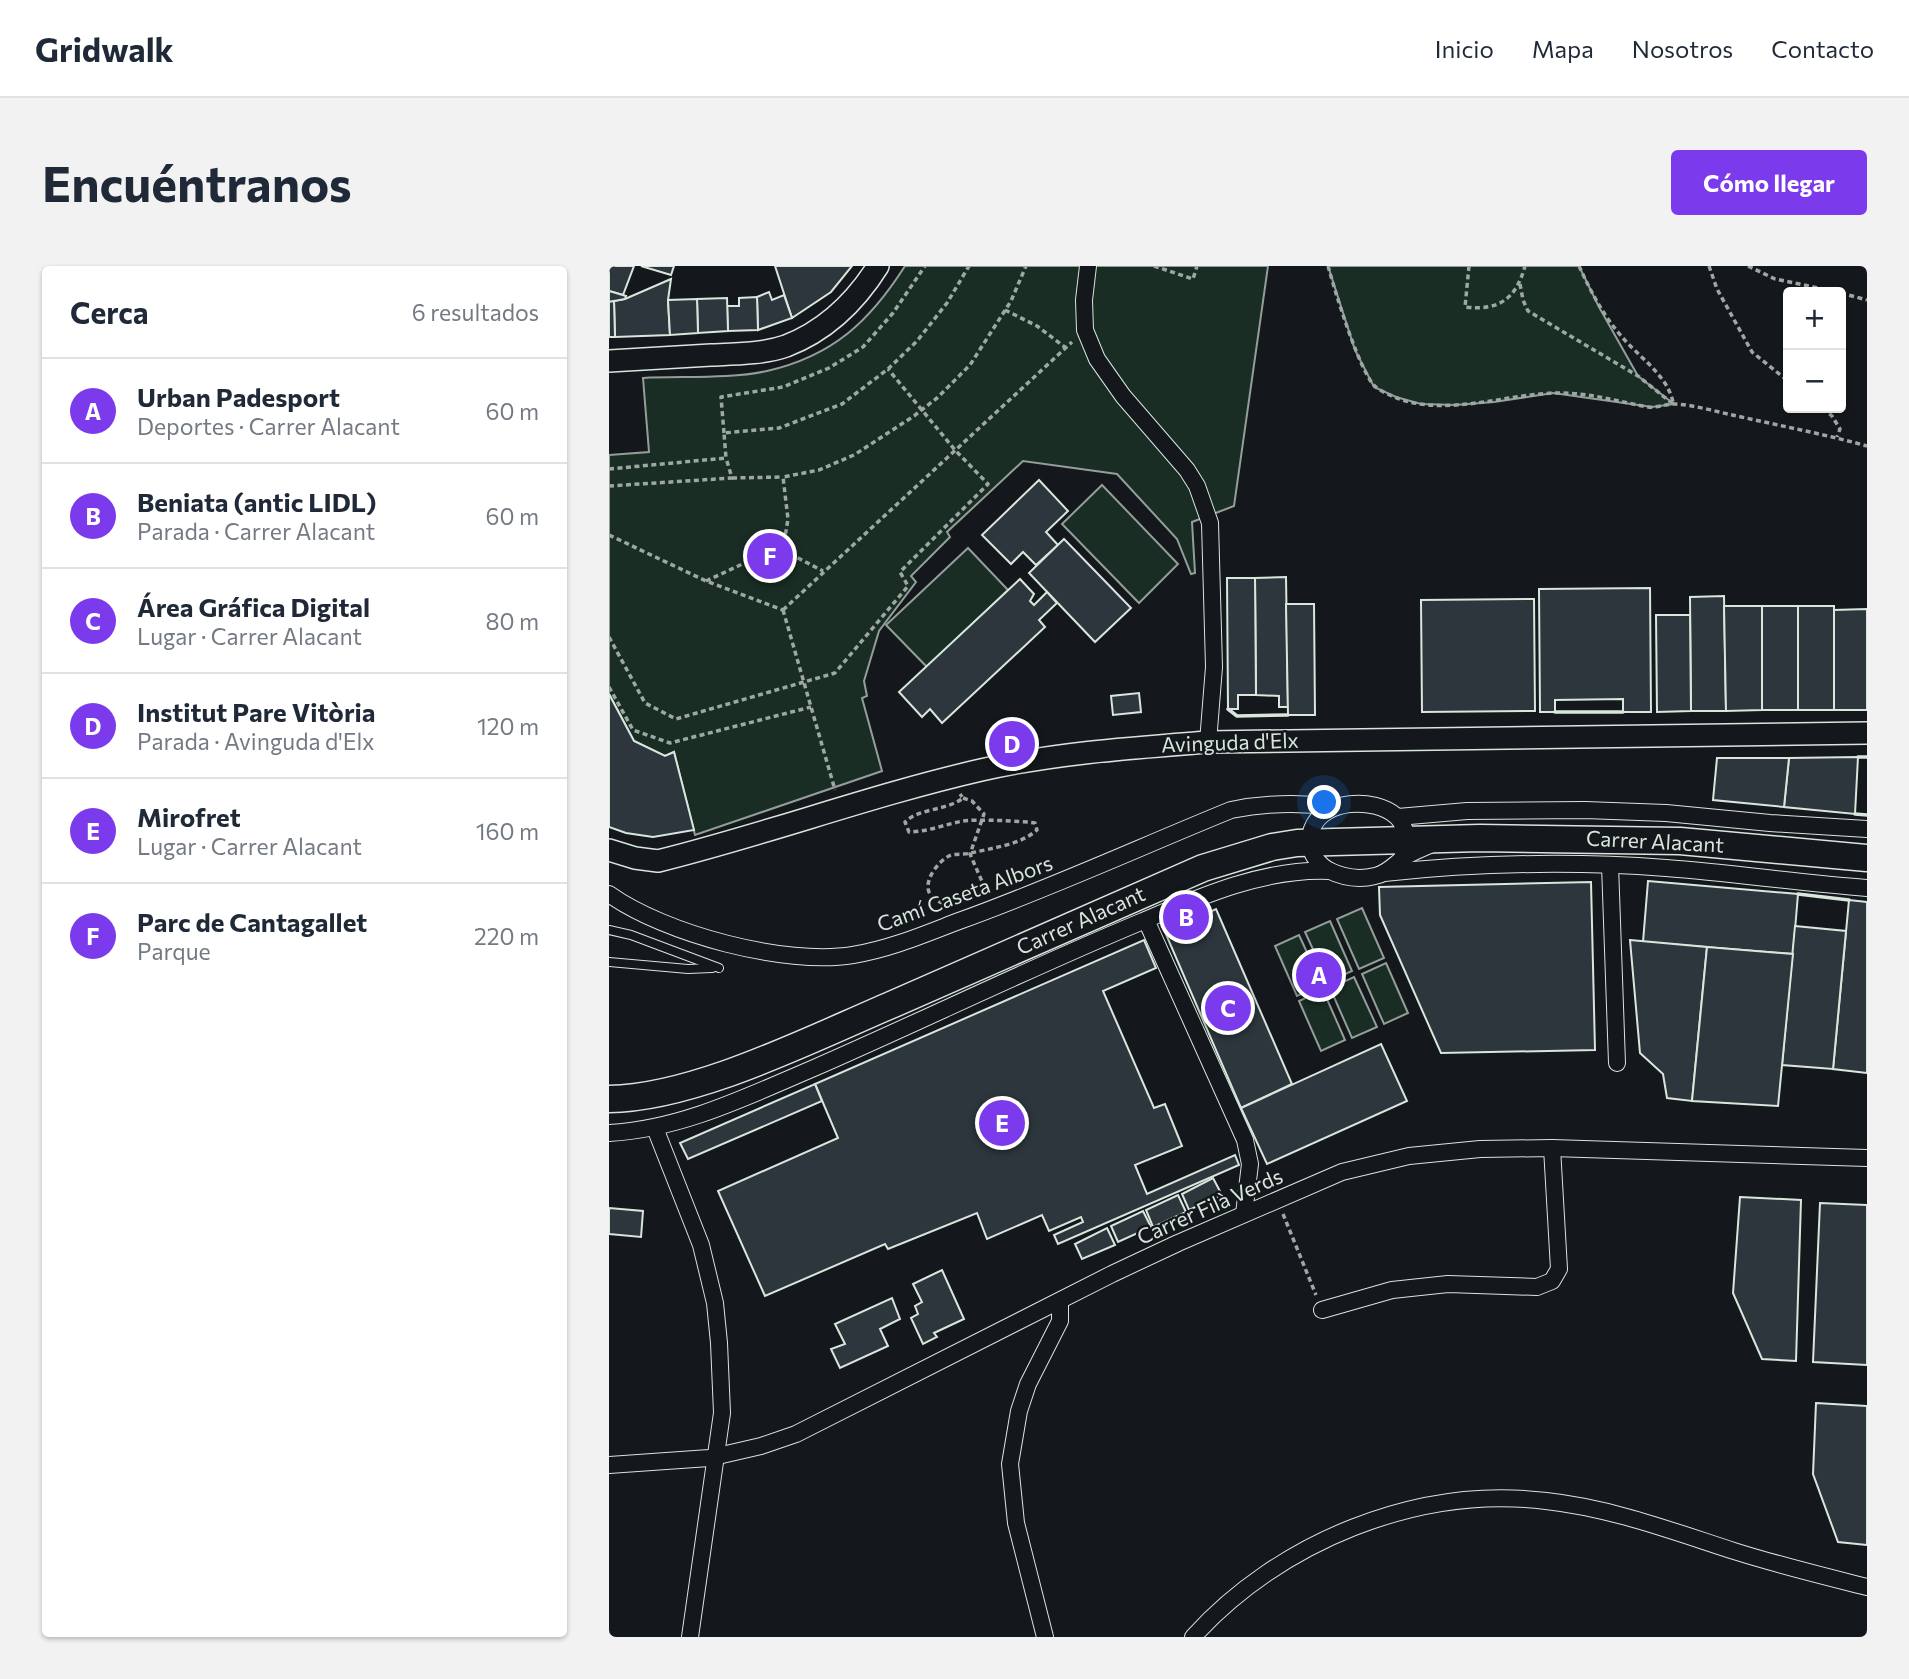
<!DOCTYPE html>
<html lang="es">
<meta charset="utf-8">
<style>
body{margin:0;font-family:Commissioner,sans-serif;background:#f2f2f3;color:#1f2937}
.controls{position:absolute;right:21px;top:21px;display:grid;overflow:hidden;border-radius:7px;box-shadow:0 2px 5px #0004}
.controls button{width:63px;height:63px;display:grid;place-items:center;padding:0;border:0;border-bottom:2px solid #e0e1e3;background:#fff;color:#1f2937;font:35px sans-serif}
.you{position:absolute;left:716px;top:537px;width:24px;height:24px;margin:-18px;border:5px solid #fff;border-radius:50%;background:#1a73e8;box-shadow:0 0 0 10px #1a73e833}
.badge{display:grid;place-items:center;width:46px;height:46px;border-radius:50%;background:#7c3aed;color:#fff;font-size:23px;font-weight:700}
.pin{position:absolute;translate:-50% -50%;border:4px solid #fff;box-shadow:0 2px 7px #0006}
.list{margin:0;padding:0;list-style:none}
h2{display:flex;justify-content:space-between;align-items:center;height:91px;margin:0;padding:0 28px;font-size:30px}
h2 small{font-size:23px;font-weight:400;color:#747a83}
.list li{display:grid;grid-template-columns:46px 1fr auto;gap:21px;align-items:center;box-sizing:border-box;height:105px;padding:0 28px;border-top:2px solid #e0e1e3}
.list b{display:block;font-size:26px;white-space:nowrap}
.list p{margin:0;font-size:23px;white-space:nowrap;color:#747a83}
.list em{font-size:23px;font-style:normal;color:#747a83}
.map{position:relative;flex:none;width:1258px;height:1371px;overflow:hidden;border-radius:7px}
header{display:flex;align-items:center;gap:42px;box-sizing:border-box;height:98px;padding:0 35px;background:#fff;border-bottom:2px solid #e0e1e3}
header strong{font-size:33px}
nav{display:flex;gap:38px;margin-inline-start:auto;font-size:24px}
.intro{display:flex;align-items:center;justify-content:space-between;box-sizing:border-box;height:168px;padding:0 42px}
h1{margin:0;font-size:49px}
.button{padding:18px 32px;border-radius:7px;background:#7c3aed;color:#fff;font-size:24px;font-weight:700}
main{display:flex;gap:42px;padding:0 42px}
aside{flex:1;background:#fff;border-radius:7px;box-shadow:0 2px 5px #0004}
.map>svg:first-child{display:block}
.green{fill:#1a2d24;stroke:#939e99;stroke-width:2}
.building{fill:#2c363c;stroke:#d8e6dc;stroke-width:2}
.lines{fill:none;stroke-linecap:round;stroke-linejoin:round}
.service-casing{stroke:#d8e6dc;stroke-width:10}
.minor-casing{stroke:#d8e6dc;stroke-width:18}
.tertiary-casing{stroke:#d8e6dc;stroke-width:24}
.primary-casing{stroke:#d8e6dc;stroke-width:29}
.path{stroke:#9da8a2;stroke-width:3.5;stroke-dasharray:5 3.5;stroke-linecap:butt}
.service{stroke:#14181c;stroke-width:8}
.minor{stroke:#14181c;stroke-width:16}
.tertiary{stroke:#14181c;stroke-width:21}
.primary{stroke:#14181c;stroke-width:26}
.wall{stroke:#d8e6dc;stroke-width:3.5}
.labels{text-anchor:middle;stroke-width:5;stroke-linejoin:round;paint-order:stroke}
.street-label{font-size:21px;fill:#d8e6dc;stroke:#14181c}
</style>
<header>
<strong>Gridwalk</strong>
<nav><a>Inicio</a><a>Mapa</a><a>Nosotros</a><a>Contacto</a></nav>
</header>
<div class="intro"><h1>Encuéntranos</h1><a class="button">Cómo llegar</a></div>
<main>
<aside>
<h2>Cerca<small>6 resultados</small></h2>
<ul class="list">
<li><span class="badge">A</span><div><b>Urban Padesport</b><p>Deportes · Carrer Alacant</p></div><em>60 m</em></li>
<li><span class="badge">B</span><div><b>Beniata (antic LIDL)</b><p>Parada · Carrer Alacant</p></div><em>60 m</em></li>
<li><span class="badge">C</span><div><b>Área Gráfica Digital</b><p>Lugar · Carrer Alacant</p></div><em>80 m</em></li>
<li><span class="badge">D</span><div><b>Institut Pare Vitòria</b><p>Parada · Avinguda d'Elx</p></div><em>120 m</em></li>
<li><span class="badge">E</span><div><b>Mirofret</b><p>Lugar · Carrer Alacant</p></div><em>160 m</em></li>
<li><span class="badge">F</span><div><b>Parc de Cantagallet</b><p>Parque</p></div><em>220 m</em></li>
</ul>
</aside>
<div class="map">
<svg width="1258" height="1371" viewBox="0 0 1258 1371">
<rect width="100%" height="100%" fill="#14181c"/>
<!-- green -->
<g class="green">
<path d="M 296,0 L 659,0 L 625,240 L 583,256 L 586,307 L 582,308 L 568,273 L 508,208 L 414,195 L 338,266 L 341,271 L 302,310 L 307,316 L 270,365 L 255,415 L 258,430 L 253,432 L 273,505 L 86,569 L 65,486 L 56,490 L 25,475 L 0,428 L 0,189 L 40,186 L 34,112 C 72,110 122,113 158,105 C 224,90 261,55 296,0 Z"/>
<polygon points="719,0 970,0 990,41 1029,110 1065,138 1043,141 944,127 885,136 846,139 812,138 787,131 765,121 746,84"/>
<polygon points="493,219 569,298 530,337 453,258"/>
<polygon points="359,282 399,324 318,401 277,359"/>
<polygon points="753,642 775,692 750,703 728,653"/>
<polygon points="721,655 743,705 719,716 696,666"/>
<polygon points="690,669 713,719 688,730 666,680"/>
<polygon points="777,697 799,747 775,758 753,708"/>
<polygon points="745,711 768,761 743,772 721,722"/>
<polygon points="714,724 736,774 712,785 690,735"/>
</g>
<!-- building -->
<g class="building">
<polygon points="0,0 25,0 14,29 0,25"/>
<polygon points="32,0 65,0 62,9"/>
<polygon points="166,0 243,0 222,26 183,52"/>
<polygon points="62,13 59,34 61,69 6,71 5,35 16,33"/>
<polygon points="0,25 17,30 16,33 0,36"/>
<polygon points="160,26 163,34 175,29 183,52 149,64 148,31"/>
<polygon points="148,31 149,64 119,65 118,40 130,40 130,32"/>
<polygon points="118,32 119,65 89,67 88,33"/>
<polygon points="88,33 89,67 61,69 59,34"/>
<polygon points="5,35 6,71 0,71 0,36"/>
<polygon points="430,214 459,245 437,266 449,279 427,299 414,286 402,298 373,269"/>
<polygon points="455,273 522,342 486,376 420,307"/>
<polygon points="677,311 679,441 670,441 670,430 647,429 646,312"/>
<polygon points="618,312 646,312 647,429 629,429 629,443 619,443"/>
<polygon points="411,313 425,328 421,335 425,339 438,326 448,337 430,354 436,361 333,457 321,443 313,451 290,426"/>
<polygon points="1041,322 1042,446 1014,446 1014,433 946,434 946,446 931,446 930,323"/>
<polygon points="1115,330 1117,445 1082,445 1081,331"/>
<polygon points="925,333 926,445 813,446 812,334"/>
<polygon points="677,338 705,338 706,449 679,449"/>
<polygon points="1115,340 1153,340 1153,444 1117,445"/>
<rect x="1153" y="340" width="36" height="104"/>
<rect x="1189" y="340" width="36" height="104"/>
<polygon points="1258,343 1258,444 1225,444 1225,344"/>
<polygon points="1047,349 1081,349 1082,445 1048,446"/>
<polygon points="530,427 532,446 504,449 502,430"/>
<polygon points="0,428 25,475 56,490 65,486 85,564 44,571 17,567 0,561"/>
<polygon points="1249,491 1246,548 1175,541 1180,492"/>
<polygon points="1108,492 1180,492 1175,541 1104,534"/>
<polygon points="1039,615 1189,628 1184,688 1034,676"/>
<polygon points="982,616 986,784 832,787 771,649 770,621"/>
<polygon points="1240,634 1258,636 1258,807 1224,803"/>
<polygon points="607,643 683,818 632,842 556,666"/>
<polygon points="1186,660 1237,665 1224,803 1173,799"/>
<polygon points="535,674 547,702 494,725 545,842 556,838 573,880 526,899 538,928 626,889 630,899 449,978 445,969 474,956 472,951 440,965 433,949 378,973 368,947 279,983 276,978 156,1030 109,925 229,872 206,818"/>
<polygon points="1021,674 1098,681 1083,835 1058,832 1054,808 1031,787"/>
<polygon points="1098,681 1184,688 1169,840 1083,835"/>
<polygon points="772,778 798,835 658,898 632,842"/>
<polygon points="206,818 213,835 79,893 71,877"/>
<polygon points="604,912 613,929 580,944 573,928"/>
<polygon points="569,929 577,946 544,961 537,944"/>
<polygon points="1131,931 1192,934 1187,1095 1153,1093 1124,1027"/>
<polygon points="1211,937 1258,939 1258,1099 1204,1096"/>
<polygon points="0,942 34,945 32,971 0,968"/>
<polygon points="534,945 542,961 509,976 502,960"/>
<polygon points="498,962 506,979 473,993 466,978"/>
<polygon points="333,1004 355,1053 325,1067 328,1071 314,1078 302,1052 309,1048 306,1040 313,1036 304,1018"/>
<polygon points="283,1032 291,1053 271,1063 279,1080 231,1102 222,1083 236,1078 226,1058"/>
<polygon points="1207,1137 1258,1140 1258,1279 1229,1276 1204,1208"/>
</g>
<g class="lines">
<defs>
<g id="service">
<polyline points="0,664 22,669 110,702"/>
<polyline points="0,696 79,703 103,702"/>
</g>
<g id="minor">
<polyline points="479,0 475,34 476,64 488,93 514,130 578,204 588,220 601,257 605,401 599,476"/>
<polyline points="789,551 858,545 976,544 1057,547 1161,557 1258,563"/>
<path d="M 793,592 L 799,574 C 797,566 793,555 787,550 C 765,531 714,533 703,563 C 701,571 699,576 702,584 C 705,592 711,599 719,604 C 733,611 750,614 766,610 C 777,608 784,600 793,593 C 801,587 812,583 821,579"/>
<polyline points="1001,599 1008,797"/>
<path d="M 775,607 C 869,597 963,595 1057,602 C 1124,607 1191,617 1258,622"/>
<path d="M 0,628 C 56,668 176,700 244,689 C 281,683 316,668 350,655 C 442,622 531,581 622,544 C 657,537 689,536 724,541"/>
<polyline points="537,654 636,874 641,898 635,948"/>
<polyline points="46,862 92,979 106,1037 110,1077 113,1147 81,1371"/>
<path d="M 0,867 C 73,863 139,830 205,802 C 315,754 423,701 534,655 C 592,630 656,602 721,605"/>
<polyline points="713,1044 783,1024 839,1018 928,1021 943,1015 950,1003 943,882"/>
<polyline points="0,1199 100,1192 152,1180 187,1168 503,1008 569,977 733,906 800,890 871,883 943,882 1258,892"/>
<polyline points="436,1371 407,1257 401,1198 410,1145 419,1118 451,1055 451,1035"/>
<path d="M 584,1371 C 670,1276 808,1219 937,1235 C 1002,1242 1063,1265 1125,1285 C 1169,1299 1214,1310 1258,1321"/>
</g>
<g id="tertiary">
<path d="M 0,95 C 34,93 68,91 102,89 C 126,88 154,88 177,80 C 216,65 247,35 269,0"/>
<path d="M 0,584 L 26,592 L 49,595 C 158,568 263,529 372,504 C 447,487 522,482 599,476 L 1258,467"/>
</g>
<path id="primary" d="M 0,833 C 86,832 202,773 282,739 C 386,693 490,647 594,602 L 663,581 L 688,577 L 871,572 L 1071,575 L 1258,592"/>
</defs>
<!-- service casing -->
<use href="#service" class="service-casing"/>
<!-- minor casing -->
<use href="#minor" class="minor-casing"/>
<!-- tertiary casing -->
<use href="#tertiary" class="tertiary-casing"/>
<!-- primary casing -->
<use href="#primary" class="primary-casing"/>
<!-- path -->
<g class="path">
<polyline points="545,0 584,13 588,0"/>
<path d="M 719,0 C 725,22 752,112 768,122 C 821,157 888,129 945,127 C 978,126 1007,135 1039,141 C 1048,142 1057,138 1066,138 C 1086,139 1108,146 1128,150 C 1172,160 1215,168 1258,180"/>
<path d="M 860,0 L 856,41 C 890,45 907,33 916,0"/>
<path d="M 970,0 C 982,26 994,49 1013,71 C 1031,92 1058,109 1064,136"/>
<polyline points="1100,0 1108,23 1143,86 1179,115"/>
<polyline points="1139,0 1166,13 1229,26"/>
<polyline points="911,18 914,34 919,45 1029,110 1064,138"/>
<polyline points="1232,27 1258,34"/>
<polyline points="396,44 428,60 457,82"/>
<polyline points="1214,142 1223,150 1231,163 1228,171"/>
<polyline points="115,167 112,131 174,121 220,102 254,81 284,47 316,0"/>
<polyline points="0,203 117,192 115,167 170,162 233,138 279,103 308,75 338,37 360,0"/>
<polyline points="123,212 174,211"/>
<polyline points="0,220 123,212 117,192"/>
<polyline points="0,269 97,315 174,344"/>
<polyline points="166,280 214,305"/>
<path d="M 97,315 C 124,302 153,291 176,271 L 179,253 L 174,211 L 210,204 L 245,189 L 305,150 L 328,132 L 361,99 L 402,35 L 417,0"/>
<polyline points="174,344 463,76"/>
<polyline points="174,344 226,524"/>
<polyline points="0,371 36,437 67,453 226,407 299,320 291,306 379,218 346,184 279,103"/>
<polyline points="0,421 24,464 61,477 202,441"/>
<polyline points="354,532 363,535 375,548 361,588 379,629"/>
<path d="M 342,640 C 334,638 324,634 320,626 C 315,613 330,595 340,590 C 346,587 355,589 362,587 C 383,582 411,579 428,564 L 426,557 C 415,555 366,553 354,555 C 337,558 318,566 300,566 L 296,556 C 310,542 337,545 354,532 L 351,528"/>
<polyline points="674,948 707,1029"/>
</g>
<!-- service -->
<use href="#service" class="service"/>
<!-- minor -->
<use href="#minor" class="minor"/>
<!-- tertiary -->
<use href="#tertiary" class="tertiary"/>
<!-- primary -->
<use href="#primary" class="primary"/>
<!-- wall -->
<g class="wall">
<polyline points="619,443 628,450 679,449"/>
<polyline points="946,446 1014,446"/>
<polyline points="1249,491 1258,491"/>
<polyline points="1246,548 1258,549"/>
<polyline points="1189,628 1240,634"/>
</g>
</g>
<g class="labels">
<!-- street labels -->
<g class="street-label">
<text transform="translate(621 477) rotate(-2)" y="7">Avinguda d'Elx</text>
<text transform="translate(1046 576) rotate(3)" y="7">Carrer Alacant</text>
<text transform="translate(356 628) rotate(-20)" y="7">Camí Caseta Albors</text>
<text transform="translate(472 655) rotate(-24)" y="7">Carrer Alacant</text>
<text transform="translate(601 941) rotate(-24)" y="7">Carrer Filà Verds</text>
</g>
</g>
</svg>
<div class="controls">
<button>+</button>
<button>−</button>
</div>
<div class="you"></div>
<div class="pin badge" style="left:710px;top:709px">A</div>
<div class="pin badge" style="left:577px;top:651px">B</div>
<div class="pin badge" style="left:619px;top:742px">C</div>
<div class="pin badge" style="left:403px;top:478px">D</div>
<div class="pin badge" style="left:393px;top:857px">E</div>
<div class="pin badge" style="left:161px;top:290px">F</div>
</div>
</main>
